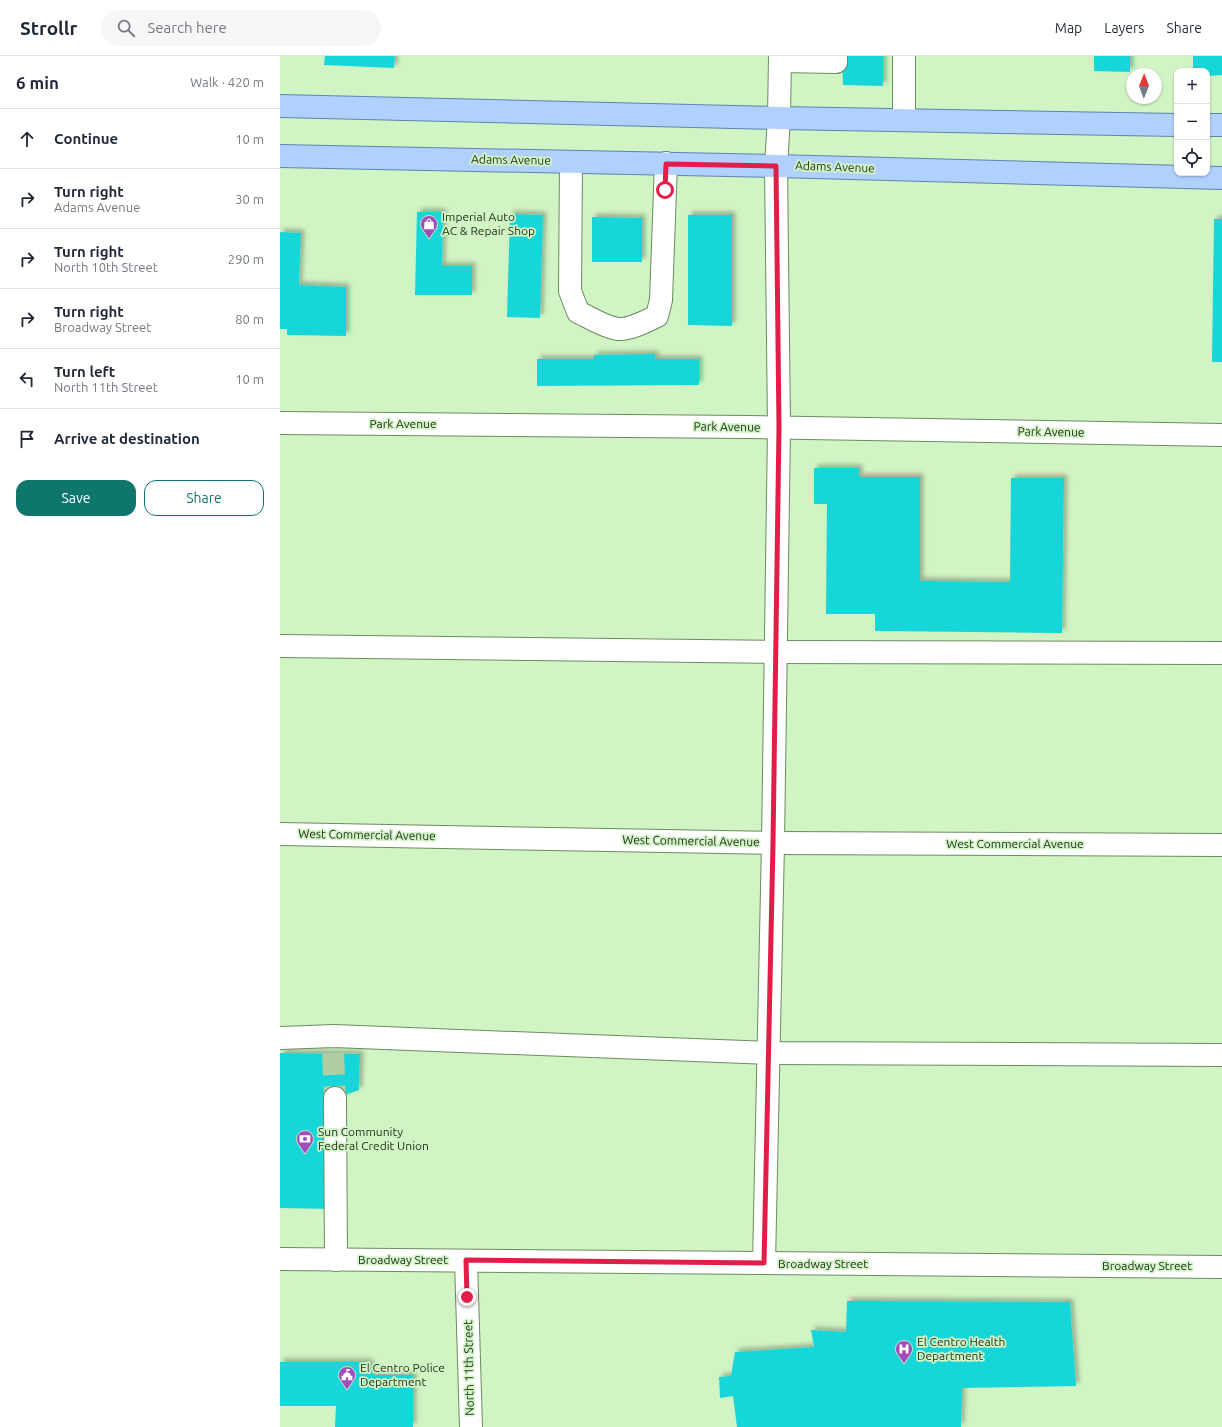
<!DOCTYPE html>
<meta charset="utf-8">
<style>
body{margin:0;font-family:Ubuntu,sans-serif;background:#f6f6f7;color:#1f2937}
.controls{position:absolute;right:12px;top:12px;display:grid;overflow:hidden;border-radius:8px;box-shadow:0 1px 3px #0004}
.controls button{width:36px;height:36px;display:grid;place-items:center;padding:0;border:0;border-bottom:1px solid #e0e1e3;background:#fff;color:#1f2937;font:20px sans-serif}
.compass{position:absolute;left:846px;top:12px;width:36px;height:36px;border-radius:50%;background:#fff;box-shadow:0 1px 3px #0004;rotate:1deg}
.stop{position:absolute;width:12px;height:12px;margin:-9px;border:3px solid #e11d48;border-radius:50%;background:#fff}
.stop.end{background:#e11d48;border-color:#fff;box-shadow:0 1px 4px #0008}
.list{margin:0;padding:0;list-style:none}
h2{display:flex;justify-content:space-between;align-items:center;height:52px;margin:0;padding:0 16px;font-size:17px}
h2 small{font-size:13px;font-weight:400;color:#747a83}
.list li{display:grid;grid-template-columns:26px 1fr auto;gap:12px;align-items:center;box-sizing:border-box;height:60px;padding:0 16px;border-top:1px solid #e0e1e3}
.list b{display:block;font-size:15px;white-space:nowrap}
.list p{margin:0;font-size:13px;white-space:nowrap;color:#747a83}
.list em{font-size:13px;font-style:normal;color:#747a83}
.actions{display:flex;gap:8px;padding:12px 16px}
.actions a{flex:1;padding:9px 0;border:1px solid #0f766e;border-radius:12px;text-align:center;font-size:14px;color:#0f766e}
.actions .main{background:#0f766e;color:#fff}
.icon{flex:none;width:22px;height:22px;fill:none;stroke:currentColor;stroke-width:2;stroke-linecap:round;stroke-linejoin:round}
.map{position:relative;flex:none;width:942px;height:1371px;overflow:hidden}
header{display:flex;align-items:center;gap:24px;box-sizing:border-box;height:56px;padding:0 20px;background:#fff;border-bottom:1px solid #e0e1e3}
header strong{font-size:19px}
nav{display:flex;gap:22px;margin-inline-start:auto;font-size:14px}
.search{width:280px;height:36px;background:#f6f6f7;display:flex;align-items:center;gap:10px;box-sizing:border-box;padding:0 14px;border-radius:22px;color:#747a83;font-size:15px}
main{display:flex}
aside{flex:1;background:#fff}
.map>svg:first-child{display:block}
.building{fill:#19d6d9;filter:url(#shadow)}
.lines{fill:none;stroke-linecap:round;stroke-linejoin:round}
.minor-tunnel{stroke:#aecda3;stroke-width:22;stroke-dasharray:22 11;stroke-linecap:butt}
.minor-casing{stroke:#6c8b60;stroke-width:24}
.major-casing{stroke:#5c84af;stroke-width:24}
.minor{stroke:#fff;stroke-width:22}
.major{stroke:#b0d0fe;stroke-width:22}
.route{stroke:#e11d48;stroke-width:5}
.labels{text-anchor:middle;stroke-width:3.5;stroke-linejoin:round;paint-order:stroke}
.street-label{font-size:12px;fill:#23301e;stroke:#d1f4c4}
.poi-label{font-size:12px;fill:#23301e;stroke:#d1f4c4;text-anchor:start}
</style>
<header>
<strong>Strollr</strong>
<div class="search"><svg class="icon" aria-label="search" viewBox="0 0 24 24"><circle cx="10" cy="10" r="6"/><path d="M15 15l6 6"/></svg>Search here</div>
<nav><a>Map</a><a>Layers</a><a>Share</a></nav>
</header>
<main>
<aside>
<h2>6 min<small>Walk · 420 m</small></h2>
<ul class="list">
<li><svg class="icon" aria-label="ahead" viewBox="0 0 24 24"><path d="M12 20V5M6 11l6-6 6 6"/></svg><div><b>Continue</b></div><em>10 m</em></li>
<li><svg class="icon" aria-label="right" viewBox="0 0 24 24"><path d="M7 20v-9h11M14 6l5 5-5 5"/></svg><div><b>Turn right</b><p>Adams Avenue</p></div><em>30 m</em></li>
<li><svg class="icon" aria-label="right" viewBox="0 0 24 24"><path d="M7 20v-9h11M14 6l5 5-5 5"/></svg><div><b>Turn right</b><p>North 10th Street</p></div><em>290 m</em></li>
<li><svg class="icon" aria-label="right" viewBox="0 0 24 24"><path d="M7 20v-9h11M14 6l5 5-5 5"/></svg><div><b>Turn right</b><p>Broadway Street</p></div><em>80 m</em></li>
<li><svg class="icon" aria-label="left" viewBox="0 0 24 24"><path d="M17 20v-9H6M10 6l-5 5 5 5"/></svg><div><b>Turn left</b><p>North 11th Street</p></div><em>10 m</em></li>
<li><svg class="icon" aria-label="arrive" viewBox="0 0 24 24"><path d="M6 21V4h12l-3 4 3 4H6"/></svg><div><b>Arrive at destination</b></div></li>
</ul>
<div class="actions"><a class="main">Save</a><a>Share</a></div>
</aside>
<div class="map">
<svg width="942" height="1371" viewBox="0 0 942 1371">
<defs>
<filter id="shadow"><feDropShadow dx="3.5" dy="-3.5" stdDeviation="2" flood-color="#0004"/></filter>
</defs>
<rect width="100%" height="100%" fill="#d1f4c4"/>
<!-- building -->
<g class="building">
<polygon points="45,0 115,0 114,12 44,9"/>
<polygon points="562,0 603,0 603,30 563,29"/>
<polygon points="814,0 850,0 850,16 814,15"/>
<polygon points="913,0 942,0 942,19 927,20 927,15 913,15"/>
<polygon points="137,156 163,156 162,210 192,210 192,239 135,239"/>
<polygon points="230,158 263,159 260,262 227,261"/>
<polygon points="408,159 452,159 452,270 408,269"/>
<polygon points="312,161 362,162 362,206 312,206"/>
<polygon points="934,163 942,163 942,306 932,306"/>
<polygon points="0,176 21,177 19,229 66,231 66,280 7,279 7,273 0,273"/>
<polygon points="375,298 375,303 419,303 419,329 257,330 257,303 314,303 314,299"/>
<polygon points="534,412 579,412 579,421 640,421 640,525 730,526 731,422 784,422 782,577 595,575 595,558 546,558 547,448 534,448"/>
<polygon points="0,997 80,998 79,1034 51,1044 50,1153 0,1152"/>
<polygon points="567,1245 790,1246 796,1330 682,1332 681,1371 457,1371 453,1340 440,1342 439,1321 451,1320 455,1296 534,1291 531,1274 566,1276"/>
<polygon points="0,1306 89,1306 93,1319 133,1319 133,1371 55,1371 56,1350 0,1350"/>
</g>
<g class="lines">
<!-- minor-tunnel -->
<polyline class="minor-tunnel" points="53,997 55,1042"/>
<defs>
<g id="minor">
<polyline points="624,0 624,64"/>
<polyline points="500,5 556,6 556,0"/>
<path d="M 291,106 L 290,235 L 298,256 C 311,262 324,271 338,273 C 349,274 367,265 377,260 L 381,244 L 386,107"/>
<polyline points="0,367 467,371 942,379"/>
<polyline points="0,590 495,596 942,597"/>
<polyline points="0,778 493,787 942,789"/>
<polyline points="0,982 54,980 488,997 942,999"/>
<polyline points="55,1042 56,1204"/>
<polyline points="0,1203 942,1211"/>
<polyline points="186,1205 191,1371"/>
<polyline points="484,1207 493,787 499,371 496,110 499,62 500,0"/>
</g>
<g id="major">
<polyline points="0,50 499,62 897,69"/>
<polyline points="927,69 942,69"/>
<polyline points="0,100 496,110 942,122"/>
</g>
</defs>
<!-- minor casing -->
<use href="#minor" class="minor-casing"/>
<!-- major casing -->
<use href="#major" class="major-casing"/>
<!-- minor -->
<use href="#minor" class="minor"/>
<!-- major -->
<use href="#major" class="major"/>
</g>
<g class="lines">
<!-- route -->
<polyline class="route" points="187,1241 186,1204 484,1207 493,787 499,371 496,110 386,108 385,134"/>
</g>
<!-- icons -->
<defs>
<symbol id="shop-pin" viewBox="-11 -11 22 30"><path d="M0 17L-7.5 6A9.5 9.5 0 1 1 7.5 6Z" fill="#a14ebd" stroke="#d1f4c4"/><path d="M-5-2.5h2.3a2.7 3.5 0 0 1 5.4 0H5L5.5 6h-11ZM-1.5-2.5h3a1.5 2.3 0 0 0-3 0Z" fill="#fff"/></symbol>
<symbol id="bank-pin" viewBox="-11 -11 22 30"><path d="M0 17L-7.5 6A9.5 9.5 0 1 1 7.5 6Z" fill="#a14ebd" stroke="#d1f4c4"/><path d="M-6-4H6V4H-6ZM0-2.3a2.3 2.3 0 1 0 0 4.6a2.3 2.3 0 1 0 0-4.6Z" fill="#fff"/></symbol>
<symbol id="hospital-pin" viewBox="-11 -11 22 30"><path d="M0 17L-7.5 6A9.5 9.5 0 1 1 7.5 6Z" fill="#a14ebd" stroke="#d1f4c4"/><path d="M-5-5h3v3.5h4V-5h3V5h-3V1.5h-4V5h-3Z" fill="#fff"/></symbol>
<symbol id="civic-pin" viewBox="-11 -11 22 30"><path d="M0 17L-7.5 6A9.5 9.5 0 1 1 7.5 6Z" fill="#a14ebd" stroke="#d1f4c4"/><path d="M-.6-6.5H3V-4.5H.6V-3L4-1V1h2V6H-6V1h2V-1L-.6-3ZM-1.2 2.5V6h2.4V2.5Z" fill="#fff"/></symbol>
</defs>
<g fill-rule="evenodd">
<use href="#shop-pin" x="139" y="158" width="20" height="27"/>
<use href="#bank-pin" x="15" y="1073" width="20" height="27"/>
<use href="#hospital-pin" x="614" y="1283" width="20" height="27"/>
<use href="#civic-pin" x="57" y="1309" width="20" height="27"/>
</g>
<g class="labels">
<!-- street labels -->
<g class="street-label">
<text transform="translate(231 104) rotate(1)" y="4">Adams Avenue</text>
<text transform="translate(555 111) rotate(2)" y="4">Adams Avenue</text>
<text x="123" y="372">Park Avenue</text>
<text transform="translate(447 371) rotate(1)" y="4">Park Avenue</text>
<text transform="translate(771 376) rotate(1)" y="4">Park Avenue</text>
<text transform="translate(87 779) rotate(1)" y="4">West Commercial Avenue</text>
<text transform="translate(411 785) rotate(1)" y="4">West Commercial Avenue</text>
<text x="735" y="792">West Commercial Avenue</text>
<text x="123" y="1208">Broadway Street</text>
<text x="543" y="1212">Broadway Street</text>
<text x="867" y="1214">Broadway Street</text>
<text transform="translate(189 1312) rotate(-91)" y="4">North 11th Street</text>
</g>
<!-- poi labels -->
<g class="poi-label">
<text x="162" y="165">Imperial Auto<tspan x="162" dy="14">AC &amp; Repair Shop</tspan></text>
<text x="38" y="1080">Sun Community<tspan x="38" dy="14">Federal Credit Union</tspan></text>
<text x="637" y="1290">El Centro Health<tspan x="637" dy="14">Department</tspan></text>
<text x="80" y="1316">El Centro Police<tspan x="80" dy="14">Department</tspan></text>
</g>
</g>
</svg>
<div class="controls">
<button>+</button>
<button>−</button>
<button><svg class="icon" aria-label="locate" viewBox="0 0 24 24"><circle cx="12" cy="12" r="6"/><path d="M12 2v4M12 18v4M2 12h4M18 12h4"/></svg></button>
</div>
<svg class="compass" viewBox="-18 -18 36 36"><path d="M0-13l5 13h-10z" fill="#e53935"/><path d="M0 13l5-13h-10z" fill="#747a83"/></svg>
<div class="stop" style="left:385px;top:134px"></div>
<div class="stop end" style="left:187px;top:1241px"></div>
</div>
</main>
